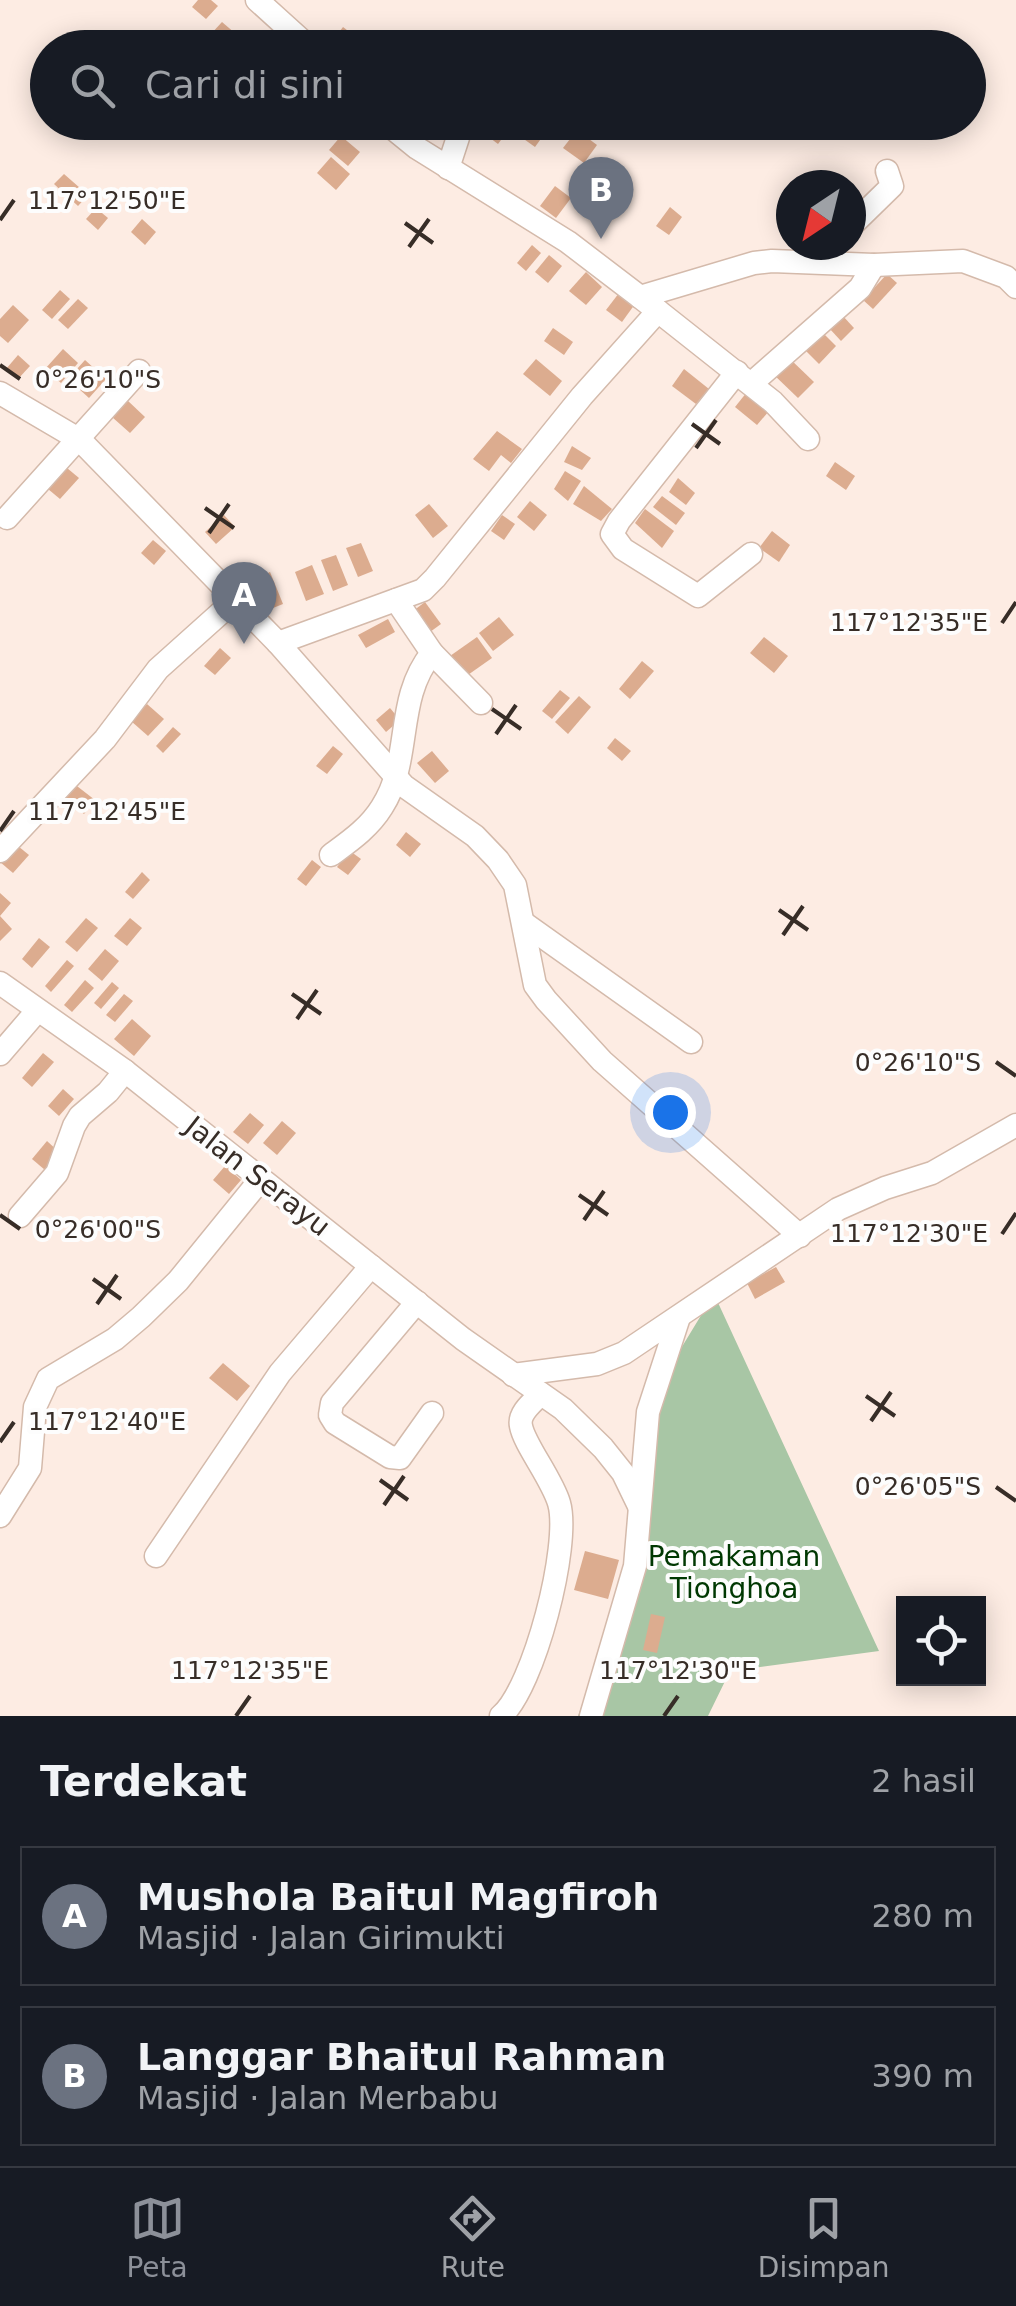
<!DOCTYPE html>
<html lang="id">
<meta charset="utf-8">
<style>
body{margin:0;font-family:"DejaVu Sans",sans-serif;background:#242831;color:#f1f3f6}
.controls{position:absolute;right:30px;bottom:30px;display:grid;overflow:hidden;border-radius:0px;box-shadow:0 5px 25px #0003}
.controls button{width:90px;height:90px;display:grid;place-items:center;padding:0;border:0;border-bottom:2px solid #363941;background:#171b24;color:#f1f3f6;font:50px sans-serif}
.compass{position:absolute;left:776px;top:170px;width:90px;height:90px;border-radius:50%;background:#171b24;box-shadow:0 5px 25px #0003;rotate:215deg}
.you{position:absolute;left:670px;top:1112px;width:35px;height:35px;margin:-25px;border:8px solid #fff;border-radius:50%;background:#1a73e8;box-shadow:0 0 0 15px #1a73e833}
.badge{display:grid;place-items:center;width:65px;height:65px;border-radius:50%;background:#8c9099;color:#fff;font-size:32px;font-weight:700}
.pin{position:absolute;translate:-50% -82px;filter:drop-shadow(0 2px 5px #0008)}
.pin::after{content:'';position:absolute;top:52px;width:35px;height:30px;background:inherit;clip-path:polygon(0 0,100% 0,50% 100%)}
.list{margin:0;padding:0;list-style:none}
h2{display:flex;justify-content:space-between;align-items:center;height:130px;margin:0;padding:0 40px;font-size:42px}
h2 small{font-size:32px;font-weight:400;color:#9ea1a6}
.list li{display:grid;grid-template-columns:65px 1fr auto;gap:30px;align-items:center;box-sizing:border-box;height:140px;margin:0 20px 20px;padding:0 20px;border:2px solid #363941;border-radius:0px}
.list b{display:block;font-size:38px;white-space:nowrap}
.list p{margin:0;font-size:32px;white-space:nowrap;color:#9ea1a6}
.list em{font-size:32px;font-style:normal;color:#9ea1a6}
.icon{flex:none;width:55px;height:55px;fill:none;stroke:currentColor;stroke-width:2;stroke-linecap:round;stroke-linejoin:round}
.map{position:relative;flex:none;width:1016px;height:1716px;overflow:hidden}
.search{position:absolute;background:#171b24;box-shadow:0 5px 25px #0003;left:30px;right:30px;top:30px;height:110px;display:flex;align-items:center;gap:25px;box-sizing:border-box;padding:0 35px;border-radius:55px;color:#9ea1a6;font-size:38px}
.sheet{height:450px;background:#171b24}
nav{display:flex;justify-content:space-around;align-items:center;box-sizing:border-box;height:140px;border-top:2px solid #363941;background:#171b24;font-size:28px;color:#9ea1a6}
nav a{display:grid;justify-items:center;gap:5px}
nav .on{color:#8c9099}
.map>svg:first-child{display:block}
.green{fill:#a8c6a5}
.building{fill:#dcac8f}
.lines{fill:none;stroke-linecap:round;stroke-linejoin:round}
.minor-casing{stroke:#d4baab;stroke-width:25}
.minor{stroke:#fff;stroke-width:22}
.ticks{fill:none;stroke:#372d27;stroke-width:4}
.labels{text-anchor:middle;stroke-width:8;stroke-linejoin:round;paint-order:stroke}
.street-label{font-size:28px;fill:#372d27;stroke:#fdfdfd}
.park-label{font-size:28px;fill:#003802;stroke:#fdfdfd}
.ticks-label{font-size:25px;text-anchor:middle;fill:#372d27;stroke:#fdfdfd;stroke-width:8;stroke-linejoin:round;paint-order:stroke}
</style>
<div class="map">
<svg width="1016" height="1716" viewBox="0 0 1016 1716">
<rect width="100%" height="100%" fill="#fdece3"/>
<!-- green -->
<polygon class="green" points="714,1294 879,1651 730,1671 708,1716 578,1716 650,1516 663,1378"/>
<!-- building -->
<g class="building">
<polygon points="198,0 211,0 218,6 206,19 192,7"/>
<polygon points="222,22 236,34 225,47 210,35"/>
<polygon points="343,27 356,37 349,48 335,48 330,44"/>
<polygon points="482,122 502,122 510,128 498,144 478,129"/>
<polygon points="532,122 553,122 535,147 521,137"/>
<polygon points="577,130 597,145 584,163 563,148"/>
<polygon points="341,136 360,152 348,166 329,150"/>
<polygon points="331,157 350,174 336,190 317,173"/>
<polygon points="64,174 88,195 78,206 54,184"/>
<polygon points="555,186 571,198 556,218 540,206"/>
<polygon points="670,207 682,217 669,235 656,226"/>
<polygon points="96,208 108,218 98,230 86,219"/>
<polygon points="142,219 156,232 145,245 131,232"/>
<polygon points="532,245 541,253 526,271 517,263"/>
<polygon points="549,255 562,266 548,283 535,272"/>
<polygon points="586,272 602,287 586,305 569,291"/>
<polygon points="887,274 897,283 873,309 863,300"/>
<polygon points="60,290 70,299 52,319 42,310"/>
<polygon points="619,293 635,304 622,322 606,310"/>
<polygon points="78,299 88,308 68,329 58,320"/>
<polygon points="13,305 29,320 8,343 0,336 0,319"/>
<polygon points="842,315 854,328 841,341 829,328"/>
<polygon points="553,328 573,342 564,355 544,341"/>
<polygon points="821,331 836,346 819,364 804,349"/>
<polygon points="63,349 78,363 61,383 45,369"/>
<polygon points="18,355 30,366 18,379 6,369"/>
<polygon points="788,357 814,382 798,398 772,373"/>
<polygon points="536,359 562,381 550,396 523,374"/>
<polygon points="85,360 106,379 89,398 68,379"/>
<polygon points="684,369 709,389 696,404 672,386"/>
<polygon points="747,392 769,411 757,425 735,407"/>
<polygon points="127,400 145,417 130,433 112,417"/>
<polygon points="497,431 522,449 511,463 501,455 489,471 473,459"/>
<polygon points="572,446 591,458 582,470 564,462"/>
<polygon points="835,462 855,476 846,490 826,476"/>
<polygon points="67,468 79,478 60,499 48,489"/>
<polygon points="565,471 581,481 568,501 554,489"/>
<polygon points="678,478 695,493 686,505 669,492"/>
<polygon points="584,486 612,509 601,521 573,504"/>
<polygon points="662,496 685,513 676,525 653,507"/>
<polygon points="530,501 547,515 534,531 517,517"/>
<polygon points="429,504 448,526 433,538 415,515"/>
<polygon points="645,509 674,531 662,548 635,523"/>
<polygon points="224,515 235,527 216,544 205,532"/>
<polygon points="502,515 515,524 504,540 491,531"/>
<polygon points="772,531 790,545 779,562 759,548"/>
<polygon points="153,540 166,551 154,565 141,553"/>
<polygon points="361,543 373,571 358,577 346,548"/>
<polygon points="336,555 348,585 333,591 321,560"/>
<polygon points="312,565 324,594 306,601 295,572"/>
<polygon points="270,572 283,604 273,608 261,576"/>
<polygon points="425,602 441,624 430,632 413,611"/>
<polygon points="499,617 514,635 493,651 479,633"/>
<polygon points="388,619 395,632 366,648 358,635"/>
<polygon points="477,637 492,658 465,677 450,656"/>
<polygon points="764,637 788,656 774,673 750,653"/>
<polygon points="220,648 231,658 215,675 204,666"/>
<polygon points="642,661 654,671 630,699 619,689"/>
<polygon points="560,690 570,698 552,719 542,711"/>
<polygon points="579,696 591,707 568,734 555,722"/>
<polygon points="147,704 164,719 148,736 131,721"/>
<polygon points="390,708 400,720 386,732 376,720"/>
<polygon points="173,727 181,734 163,753 156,746"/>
<polygon points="615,738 631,751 622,761 607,748"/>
<polygon points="333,746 343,754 327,774 316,766"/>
<polygon points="432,751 449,771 435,783 417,763"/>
<polygon points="73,783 95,800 84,814 62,796"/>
<polygon points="406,832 421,844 410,857 396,845"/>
<polygon points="13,842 29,855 13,873 0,862 0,858"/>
<polygon points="350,851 361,859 348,875 337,867"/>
<polygon points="312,860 321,867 306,886 297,879"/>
<polygon points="142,872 150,880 133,899 125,892"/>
<polygon points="0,893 11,903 0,916 12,929 0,941"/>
<polygon points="86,918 98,928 77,952 65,942"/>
<polygon points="130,918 142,928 127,946 114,936"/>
<polygon points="39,938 50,947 32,968 22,959"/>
<polygon points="105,949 119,961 102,981 88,969"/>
<polygon points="67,960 74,966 51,992 45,986"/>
<polygon points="85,980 94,988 72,1012 64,1005"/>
<polygon points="112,982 119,988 101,1009 94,1003"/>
<polygon points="124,994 133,1001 115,1022 106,1015"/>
<polygon points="132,1019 151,1036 134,1056 114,1039"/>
<polygon points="43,1053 54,1062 32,1087 22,1078"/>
<polygon points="63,1089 74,1099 59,1116 48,1106"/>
<polygon points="250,1113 264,1125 248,1144 233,1132"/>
<polygon points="282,1121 296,1133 277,1155 263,1143"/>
<polygon points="47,1141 60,1153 45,1170 32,1159"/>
<polygon points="225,1166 241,1180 229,1194 213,1180"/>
<polygon points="776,1267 785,1282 755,1299 747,1283"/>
<polygon points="223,1363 250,1386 237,1401 209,1378"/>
<polygon points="585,1551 619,1560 608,1599 574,1590"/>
<polygon points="651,1614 665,1617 657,1653 643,1650"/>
</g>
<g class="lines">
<defs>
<g id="minor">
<polyline points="257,0 310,48"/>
<polyline points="385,122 417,148 568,242 640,297"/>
<polyline points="448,168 463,122"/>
<polyline points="851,226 892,186 887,171"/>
<polyline points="658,311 773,402 808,439"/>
<polyline points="737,372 619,521 612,534 623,549 698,596 751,554"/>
<polyline points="752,383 860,288 874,265"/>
<polyline points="0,393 80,440 278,643 404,786 475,836 498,860 515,885 535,985 546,1000 602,1061 800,1236"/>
<polyline points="7,518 139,371"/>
<polyline points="396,600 432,653 481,703"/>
<polyline points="278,643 423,590 435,578 582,396 658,311 640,297 754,263 772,261 874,265 963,261 1006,277 1016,287"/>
<polyline points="0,851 105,739 158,669 235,600"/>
<path d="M 331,855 C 350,841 369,828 382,807 C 413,759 394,700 432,653"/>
<polyline points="525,924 691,1042"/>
<polyline points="0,983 125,1071 463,1339 563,1409 603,1448 623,1473 639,1506"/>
<polyline points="0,1054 37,1011"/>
<polyline points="20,1216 57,1173 74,1126 80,1116 108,1092 125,1071"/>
<polyline points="417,1302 332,1403 330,1415 335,1423 390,1457 400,1458 432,1413"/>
<polyline points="513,1375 597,1364 624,1353 838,1209 885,1188 932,1173 1016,1125"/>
<polyline points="0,1516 30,1468 35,1407 48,1379 115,1339 141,1317 178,1281 261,1179"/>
<polyline points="156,1556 280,1373 371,1266"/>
<path d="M 501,1716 C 534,1688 571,1544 559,1503 C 552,1479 524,1444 521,1426 C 518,1413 533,1402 541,1394"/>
<polyline points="591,1716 635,1566 648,1412 679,1317"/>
</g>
</defs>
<!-- minor casing -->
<use href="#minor" class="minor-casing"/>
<!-- minor -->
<use href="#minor" class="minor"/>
</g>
<!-- ticks -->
<path class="ticks" d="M 0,220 L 14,200M 405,223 L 433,243M 409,247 L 429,219M 0,365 L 20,379M 692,424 L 720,444M 696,448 L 716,420M 205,508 L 234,528M 209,533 L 229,504M 1002,623 L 1016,602M 492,709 L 521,729M 496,734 L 516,705M 0,831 L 14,811M 779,910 L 808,930M 783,935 L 803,906M 292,994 L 321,1014M 297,1019 L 317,990M 996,1062 L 1016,1076M 579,1195 L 608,1215M 0,1215 L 20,1229M 584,1220 L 604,1191M 1002,1234 L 1016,1213M 93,1279 L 121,1299M 97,1304 L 117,1275M 866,1396 L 895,1416M 871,1421 L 891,1392M 0,1442 L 14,1422M 380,1480 L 408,1500M 996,1487 L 1016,1501M 384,1505 L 404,1476M 236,1716 L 250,1696M 664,1716 L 678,1696"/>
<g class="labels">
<!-- street labels -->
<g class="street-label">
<text transform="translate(258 1176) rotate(38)" y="10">Jalan Serayu</text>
</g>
<!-- park labels -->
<g class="park-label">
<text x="734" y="1566">Pemakaman<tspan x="734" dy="32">Tionghoa</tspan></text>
</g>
</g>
<g class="ticks-label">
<text x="107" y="209">117°12'50"E</text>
<text x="98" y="388">0°26'10"S</text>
<text x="909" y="631">117°12'35"E</text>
<text x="107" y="820">117°12'45"E</text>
<text x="918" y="1071">0°26'10"S</text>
<text x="98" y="1238">0°26'00"S</text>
<text x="909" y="1242">117°12'30"E</text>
<text x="107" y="1430">117°12'40"E</text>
<text x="918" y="1495">0°26'05"S</text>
<text x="250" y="1679">117°12'35"E</text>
<text x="678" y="1679">117°12'30"E</text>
</g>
</svg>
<div class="controls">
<button><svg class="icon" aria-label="locate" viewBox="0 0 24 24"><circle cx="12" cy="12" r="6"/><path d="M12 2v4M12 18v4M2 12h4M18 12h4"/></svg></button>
</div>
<svg class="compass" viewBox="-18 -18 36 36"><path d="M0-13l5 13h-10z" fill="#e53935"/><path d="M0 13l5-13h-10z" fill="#9ea1a6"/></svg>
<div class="you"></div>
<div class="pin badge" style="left:244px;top:644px;background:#6b7280">A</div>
<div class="pin badge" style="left:601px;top:239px;background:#6b7280">B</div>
<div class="search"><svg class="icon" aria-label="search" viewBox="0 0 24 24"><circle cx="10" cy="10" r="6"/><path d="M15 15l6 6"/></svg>Cari di sini</div>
</div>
<section class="sheet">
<h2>Terdekat<small>2 hasil</small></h2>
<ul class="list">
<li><span class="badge" style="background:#6b7280">A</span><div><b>Mushola Baitul Magfiroh</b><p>Masjid · Jalan Girimukti</p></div><em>280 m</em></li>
<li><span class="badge" style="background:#6b7280">B</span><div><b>Langgar Bhaitul Rahman</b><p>Masjid · Jalan Merbabu</p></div><em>390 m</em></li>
</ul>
</section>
<nav>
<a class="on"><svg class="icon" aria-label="map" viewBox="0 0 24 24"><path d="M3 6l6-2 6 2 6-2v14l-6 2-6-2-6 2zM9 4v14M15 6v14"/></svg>Peta</a>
<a><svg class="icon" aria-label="directions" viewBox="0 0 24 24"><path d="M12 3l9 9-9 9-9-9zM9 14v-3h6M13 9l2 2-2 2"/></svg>Rute</a>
<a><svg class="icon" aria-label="saved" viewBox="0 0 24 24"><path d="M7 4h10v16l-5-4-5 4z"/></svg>Disimpan</a>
</nav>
